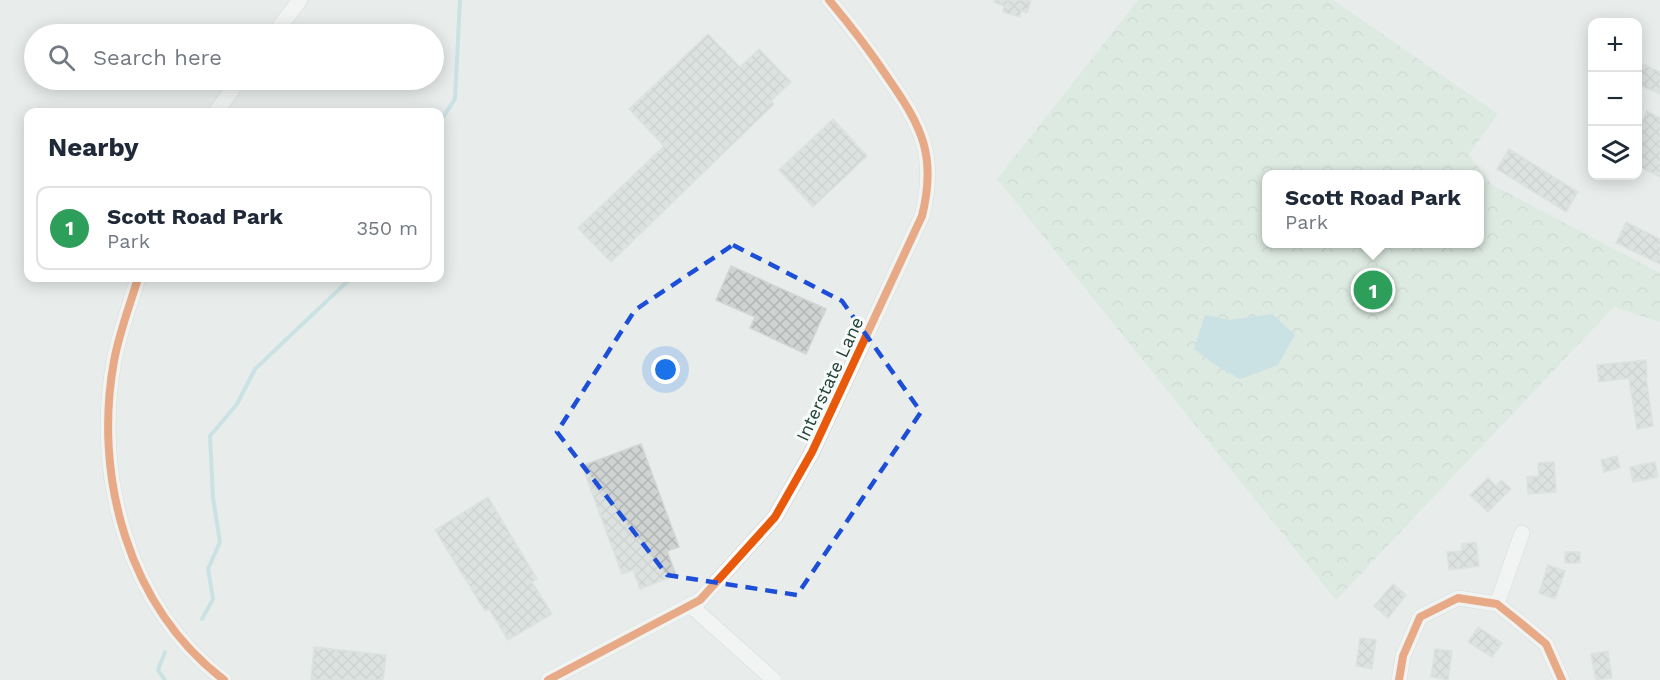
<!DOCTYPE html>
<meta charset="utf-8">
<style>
body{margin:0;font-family:"Work Sans",sans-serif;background:#f6f6f7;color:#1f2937}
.controls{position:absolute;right:18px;top:18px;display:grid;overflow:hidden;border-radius:12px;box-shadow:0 3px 15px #0003}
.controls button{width:54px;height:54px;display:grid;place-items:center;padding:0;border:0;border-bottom:2px solid #e0e1e3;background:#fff;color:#1f2937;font:30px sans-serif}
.you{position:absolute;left:666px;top:370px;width:21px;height:21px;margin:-15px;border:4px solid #fff;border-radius:50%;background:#1a73e8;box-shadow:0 0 0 9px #1a73e833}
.badge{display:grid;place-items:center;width:39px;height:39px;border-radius:50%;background:#697e78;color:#fff;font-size:20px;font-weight:700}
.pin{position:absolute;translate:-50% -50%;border:3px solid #fff;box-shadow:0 2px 6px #0006}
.popup{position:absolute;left:1262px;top:170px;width:222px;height:78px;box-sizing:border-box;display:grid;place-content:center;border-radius:12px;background:#fff;filter:drop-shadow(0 2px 4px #0005);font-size:20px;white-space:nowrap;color:#747a83}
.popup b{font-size:22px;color:#1f2937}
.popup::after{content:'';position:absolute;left:50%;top:100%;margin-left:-12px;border:12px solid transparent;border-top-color:#fff}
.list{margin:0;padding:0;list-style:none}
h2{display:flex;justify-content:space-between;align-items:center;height:78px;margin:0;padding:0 24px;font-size:26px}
h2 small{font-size:20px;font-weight:400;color:#747a83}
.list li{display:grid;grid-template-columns:39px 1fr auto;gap:18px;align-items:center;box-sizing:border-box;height:84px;margin:0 12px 12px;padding:0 12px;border:2px solid #e0e1e3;border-radius:12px}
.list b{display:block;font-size:22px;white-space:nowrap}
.list p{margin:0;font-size:20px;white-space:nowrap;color:#747a83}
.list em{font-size:20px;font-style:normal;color:#747a83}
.icon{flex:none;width:33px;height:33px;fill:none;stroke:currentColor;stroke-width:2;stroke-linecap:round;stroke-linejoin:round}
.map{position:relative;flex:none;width:1660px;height:680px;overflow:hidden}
.search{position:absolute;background:#fff;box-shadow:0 3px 15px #0003;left:24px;top:24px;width:420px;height:66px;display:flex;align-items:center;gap:15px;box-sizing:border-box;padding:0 21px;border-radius:33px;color:#747a83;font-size:22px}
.panel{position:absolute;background:#fff;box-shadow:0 3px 15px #0003;left:24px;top:108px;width:420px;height:174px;border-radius:12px}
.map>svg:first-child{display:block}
.forest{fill:url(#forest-crowns);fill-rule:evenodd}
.water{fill:#a9d4db}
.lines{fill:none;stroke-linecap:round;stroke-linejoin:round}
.stream{stroke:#a9d4db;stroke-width:4}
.building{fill:url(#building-cross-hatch);stroke:#d1d6d4;stroke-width:1.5}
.minor-casing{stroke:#c5cac8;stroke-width:16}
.minor{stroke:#fcfcfc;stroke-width:15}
.cycleway-casing{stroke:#f7fbf9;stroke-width:11}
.cycleway{stroke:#e8590c;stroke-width:8}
.marked{fill:none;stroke:#1d4ed8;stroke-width:4.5;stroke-dasharray:12 8;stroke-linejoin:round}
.labels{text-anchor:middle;stroke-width:6;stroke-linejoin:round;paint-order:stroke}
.street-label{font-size:18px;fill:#24423a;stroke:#f7fbf9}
</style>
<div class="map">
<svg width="1660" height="680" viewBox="0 0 1660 680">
<defs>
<pattern id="forest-crowns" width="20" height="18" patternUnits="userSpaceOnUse" patternTransform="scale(1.5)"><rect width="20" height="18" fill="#d1e6d8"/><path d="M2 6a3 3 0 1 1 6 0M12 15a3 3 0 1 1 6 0" fill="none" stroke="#b3c6ba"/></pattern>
<pattern id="building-cross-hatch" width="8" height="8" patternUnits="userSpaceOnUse" patternTransform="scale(1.5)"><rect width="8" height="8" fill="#cfd4d2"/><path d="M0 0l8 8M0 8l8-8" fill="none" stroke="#b2b7b5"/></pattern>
</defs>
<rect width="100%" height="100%" fill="#e8edeb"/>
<!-- forest -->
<path class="forest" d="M 1138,0 L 1333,0 L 1498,114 L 1469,154 L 1491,184 L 1660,273 L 1660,322 L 1614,307 L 1336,600 L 997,179 ZM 1266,174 L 1480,174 L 1480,244 L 1266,244 Z"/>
<!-- water -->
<polygon class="water" points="1272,314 1295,335 1278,365 1240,379 1214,364 1194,349 1205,315 1229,320"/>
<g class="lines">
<!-- stream -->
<g class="stream">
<polyline points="440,122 455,99 460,0"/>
<polyline points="202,619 213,599 208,569 220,542 213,498 210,436 237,404 255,369 351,278"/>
<polyline points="165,680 158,670 165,652"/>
</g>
</g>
<!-- building -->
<g class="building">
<polygon points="994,0 1031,0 1027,13 1021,11 1020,17 1003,12 1004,6 994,2"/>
<polygon points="708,34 740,67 759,49 791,82 771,101 774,104 611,262 578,228 664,146 629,109"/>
<polygon points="1638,62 1660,72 1660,94 1638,84"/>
<polygon points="1647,111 1660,118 1660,177 1638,166 1638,130"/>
<polygon points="833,119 867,156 813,207 779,170"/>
<polygon points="1509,149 1578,192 1566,212 1497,169"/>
<polygon points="1626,222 1660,239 1660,264 1616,243"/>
<polygon points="731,266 826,309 806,354 750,328 755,317 716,300"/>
<polygon points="1646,360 1647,377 1646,377 1653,426 1637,429 1629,378 1599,382 1597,365"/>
<polygon points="641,444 679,547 667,551 676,575 640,589 633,570 622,574 582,466"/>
<polygon points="1617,456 1620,468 1604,472 1601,460"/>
<polygon points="1554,462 1556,492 1528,494 1527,477 1539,476 1538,463"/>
<polygon points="1655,462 1658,477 1633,482 1630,467"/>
<polygon points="1488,478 1496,486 1501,480 1511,489 1488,512 1470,495"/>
<polygon points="488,497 537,579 532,582 552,614 508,640 489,609 485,611 435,530"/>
<polygon points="1476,542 1479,566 1449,570 1447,552 1462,551 1462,544"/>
<rect x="1565" y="552" width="15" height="11"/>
<polygon points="1548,565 1565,571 1555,599 1539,593"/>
<polygon points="1393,584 1406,595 1388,618 1374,606"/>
<polygon points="1478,627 1502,643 1492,657 1468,642"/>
<polygon points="1360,638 1376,640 1372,669 1356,666"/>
<polygon points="314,647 386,655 383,680 311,680"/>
<polygon points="1435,649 1452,651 1448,680 1431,677"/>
<polygon points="1608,651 1612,678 1596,680 1591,654"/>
</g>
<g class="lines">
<defs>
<g id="minor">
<polyline points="274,34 300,0"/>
<polyline points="216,112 239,80"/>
<path d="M 138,278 C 130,305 119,333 114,361 C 93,476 128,607 224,680"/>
<polyline points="1497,604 1522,533"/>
<polyline points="690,605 774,680"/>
<path d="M 548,680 L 700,600 L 775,517 L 812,452 L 922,216 C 937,156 922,127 888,78 C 870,51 850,25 829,0"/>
<polyline points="1399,680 1403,656 1420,617 1458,598 1497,604 1517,620 1546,644 1562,680"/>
</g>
</defs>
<!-- minor casing -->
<use href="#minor" class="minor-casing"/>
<!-- minor -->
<use href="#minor" class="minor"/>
<defs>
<g id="cycleway">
<path d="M 138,278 C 130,305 119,333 114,361 C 93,476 128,607 224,680"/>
<path d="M 548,680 L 700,600 L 775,517 L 812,452 L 922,216 C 937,156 922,127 888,78 C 870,51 850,25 829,0"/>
<polyline points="1399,680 1403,656 1420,617 1458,598 1497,604 1517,620 1546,644 1562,680"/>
</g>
</defs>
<!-- cycleway casing -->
<use href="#cycleway" class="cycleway-casing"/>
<!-- cycleway -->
<use href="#cycleway" class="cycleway"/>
</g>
<!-- marked area -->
<path d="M0 0H1660V680H0ZM 733,245 L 842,301 L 921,412 L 797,595 L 667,575 L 557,432 L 635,310 Z" fill="#e8edeb" fill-opacity=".55" fill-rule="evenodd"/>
<path class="marked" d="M 733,245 L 842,301 L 921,412 L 797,595 L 667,575 L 557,432 L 635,310 Z"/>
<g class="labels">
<!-- street labels -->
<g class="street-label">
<text transform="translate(830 379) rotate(-65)" y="6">Interstate Lane</text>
</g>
</g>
</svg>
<div class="controls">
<button>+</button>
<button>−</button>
<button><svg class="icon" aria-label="layers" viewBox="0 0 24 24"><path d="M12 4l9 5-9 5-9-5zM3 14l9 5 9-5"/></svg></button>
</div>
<div class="you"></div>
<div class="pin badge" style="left:1373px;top:290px;background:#2e9e5b">1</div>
<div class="popup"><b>Scott Road Park</b>Park</div>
<div class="search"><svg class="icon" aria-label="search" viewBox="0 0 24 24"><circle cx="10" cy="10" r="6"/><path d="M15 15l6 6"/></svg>Search here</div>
<section class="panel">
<h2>Nearby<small></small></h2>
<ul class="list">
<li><span class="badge" style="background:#2e9e5b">1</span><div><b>Scott Road Park</b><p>Park</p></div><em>350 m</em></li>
</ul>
</section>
</div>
